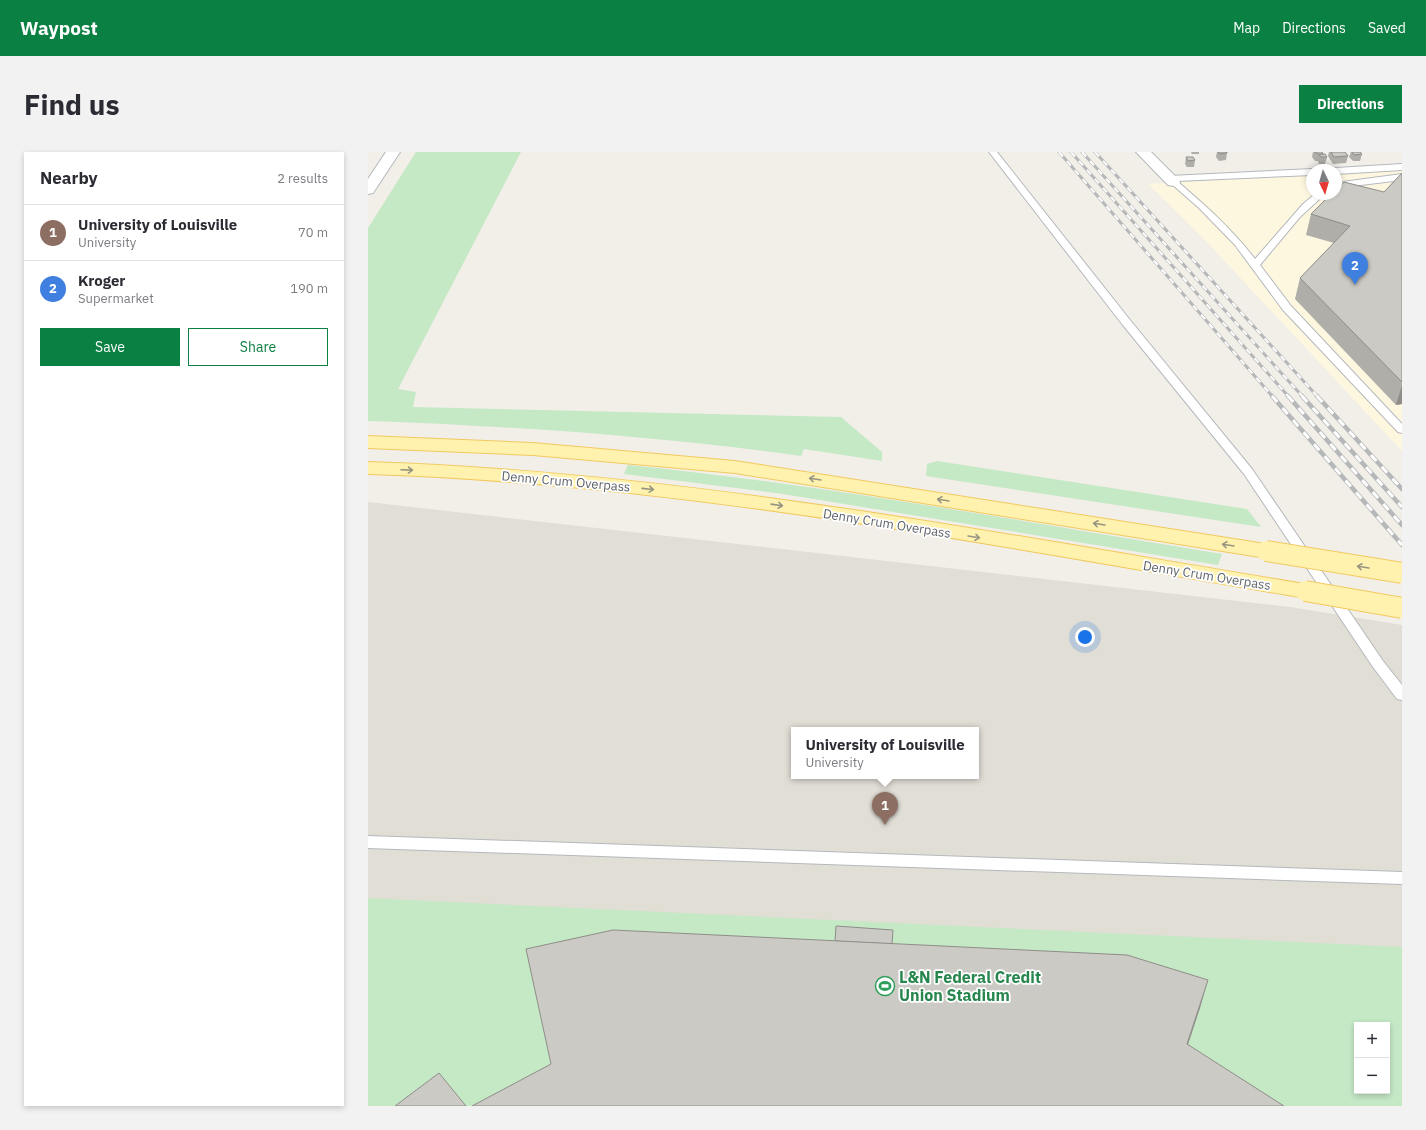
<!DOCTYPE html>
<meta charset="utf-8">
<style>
body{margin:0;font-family:"IBM Plex Sans",sans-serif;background:#f2f2f3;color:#2b2b33}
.controls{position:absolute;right:12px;bottom:12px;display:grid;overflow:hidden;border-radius:0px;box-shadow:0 2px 6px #0003}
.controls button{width:36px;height:36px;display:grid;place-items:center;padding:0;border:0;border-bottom:1px solid #e1e1e2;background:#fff;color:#2b2b33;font:20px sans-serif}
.compass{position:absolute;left:938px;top:12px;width:36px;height:36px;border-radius:50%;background:#fff;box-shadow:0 2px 6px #0003;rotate:175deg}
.you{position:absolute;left:717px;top:485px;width:14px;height:14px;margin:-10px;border:3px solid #fff;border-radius:50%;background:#1a73e8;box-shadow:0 0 0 6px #1a73e833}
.badge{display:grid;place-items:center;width:26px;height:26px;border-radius:50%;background:#0b8043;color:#fff;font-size:13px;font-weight:700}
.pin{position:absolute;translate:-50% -33px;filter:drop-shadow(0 1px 2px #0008)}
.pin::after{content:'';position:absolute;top:21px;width:14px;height:12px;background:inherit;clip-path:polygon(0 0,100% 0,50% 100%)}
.popup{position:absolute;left:423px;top:575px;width:188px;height:52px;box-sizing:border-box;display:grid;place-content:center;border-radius:0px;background:#fff;filter:drop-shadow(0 1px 3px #0005);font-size:13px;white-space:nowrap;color:#7c7c81}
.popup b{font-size:15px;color:#2b2b33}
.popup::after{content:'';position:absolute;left:50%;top:100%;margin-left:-8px;border:8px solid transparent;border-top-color:#fff}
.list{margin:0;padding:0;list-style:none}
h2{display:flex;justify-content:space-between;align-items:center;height:52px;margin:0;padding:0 16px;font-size:17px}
h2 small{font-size:13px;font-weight:400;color:#7c7c81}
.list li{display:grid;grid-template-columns:26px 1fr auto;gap:12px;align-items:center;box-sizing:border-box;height:56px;padding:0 16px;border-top:1px solid #e1e1e2}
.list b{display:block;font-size:15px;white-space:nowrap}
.list p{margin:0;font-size:13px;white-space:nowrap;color:#7c7c81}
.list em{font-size:13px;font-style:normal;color:#7c7c81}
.actions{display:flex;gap:8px;padding:12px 16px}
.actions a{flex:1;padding:9px 0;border:1px solid #0b8043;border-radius:0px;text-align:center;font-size:14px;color:#0b8043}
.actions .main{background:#0b8043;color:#fff}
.map{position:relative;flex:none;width:1034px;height:954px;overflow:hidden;border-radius:0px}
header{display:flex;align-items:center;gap:24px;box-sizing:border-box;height:56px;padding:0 20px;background:#0b8043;color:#fff}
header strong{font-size:19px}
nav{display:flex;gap:22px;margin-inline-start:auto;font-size:14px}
.intro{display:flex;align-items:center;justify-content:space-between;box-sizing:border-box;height:96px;padding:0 24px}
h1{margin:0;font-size:28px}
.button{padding:10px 18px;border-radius:0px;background:#0b8043;color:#fff;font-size:14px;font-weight:700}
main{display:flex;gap:24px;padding:0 24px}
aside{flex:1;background:#fff;border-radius:0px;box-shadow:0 2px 6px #0003}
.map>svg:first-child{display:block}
.commercial{fill:#fef7e0}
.education{fill:#e1ded6;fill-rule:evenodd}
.green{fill:#c5e8c5;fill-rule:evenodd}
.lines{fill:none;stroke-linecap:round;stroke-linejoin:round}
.service-casing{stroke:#b5b8bc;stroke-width:2}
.minor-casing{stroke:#b5b8bc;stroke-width:2}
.tertiary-casing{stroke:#b5b8bc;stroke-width:2}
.primary-casing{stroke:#f2c960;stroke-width:2}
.service{fill:#fff;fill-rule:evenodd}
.minor{fill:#fff;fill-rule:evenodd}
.tertiary{fill:#fff;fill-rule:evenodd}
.primary{fill:#fff2af;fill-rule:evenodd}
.rail-far1-casing{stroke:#b6b7b8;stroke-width:3}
.rail-casing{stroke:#b6b7b8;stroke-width:4.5}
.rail-far1{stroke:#fff;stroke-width:2;stroke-dasharray:6;stroke-linecap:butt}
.rail{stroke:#fff;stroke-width:3;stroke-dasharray:8;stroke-linecap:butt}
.primary-bridge-casing{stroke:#f2c960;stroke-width:22;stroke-linecap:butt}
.primary-bridge{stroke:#fff2af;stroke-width:20}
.wall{fill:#afaea9}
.shaded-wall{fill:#8f8d8a}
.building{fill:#cccac5;stroke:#8f8d8a}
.oneway{stroke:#979581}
.labels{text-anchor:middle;stroke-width:3.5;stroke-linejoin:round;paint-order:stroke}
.street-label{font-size:13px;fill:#5f6368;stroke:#fff}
.near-leisure-label{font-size:16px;font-weight:bold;fill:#27864d;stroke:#fff;text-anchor:start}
</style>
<header>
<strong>Waypost</strong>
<nav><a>Map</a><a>Directions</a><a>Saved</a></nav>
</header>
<div class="intro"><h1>Find us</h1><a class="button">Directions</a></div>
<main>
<aside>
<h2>Nearby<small>2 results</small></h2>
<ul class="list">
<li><span class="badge" style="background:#8d6e63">1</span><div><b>University of Louisville</b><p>University</p></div><em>70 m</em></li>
<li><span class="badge" style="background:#3f7fe0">2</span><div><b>Kroger</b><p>Supermarket</p></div><em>190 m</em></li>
</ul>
<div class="actions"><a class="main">Save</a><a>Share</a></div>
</aside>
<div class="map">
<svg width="1034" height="954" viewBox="0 0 1034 954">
<rect width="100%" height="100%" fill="#f1efe8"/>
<!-- commercial -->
<polygon class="commercial" points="1034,17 1034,299 838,89 780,32 944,22 944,42 968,42 968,20"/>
<!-- education -->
<path class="education" d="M 0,350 L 922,455 L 1034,473 L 1034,954 L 0,954 ZM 426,578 L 608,578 L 608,624 L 426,624 ZM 989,873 L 1019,873 L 1019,939 L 989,939 Z"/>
<!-- green -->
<g class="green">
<path d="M 48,0 L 153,0 L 30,237 L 48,240 L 45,255 L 473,265 L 514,300 L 514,309 L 436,297 L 433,304 C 289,284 145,274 0,269 L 0,76 Z"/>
<polygon points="569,309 879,357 893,375 558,324 559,312"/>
<path d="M 260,313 C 459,333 656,370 854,402 L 850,413 L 415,342 L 256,322 Z"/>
<path d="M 0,746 L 1034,795 L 1034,954 L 0,954 ZM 989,873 L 1019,873 L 1019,939 L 989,939 Z"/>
</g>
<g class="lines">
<defs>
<g id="service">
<polygon points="621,0 629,0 762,168 884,317 1015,509 1034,533 1034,548 1029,547 1005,515 876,322 754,172"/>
<polygon points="1034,12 1034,18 968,22 968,18 964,18 968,16"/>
<path d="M 944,17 L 946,18 L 944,18 L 944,23 L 809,29 C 838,54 864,77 887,107 L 935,52 L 947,42 L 957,42 L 932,65 L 892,113 L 923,154 L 1034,272 L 1034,281 L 1030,280 L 915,158 L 867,93 L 831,56 L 798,27 L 802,24 Z"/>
<polygon points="1034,22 1034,28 976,35 968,39 968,33 974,30"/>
<polygon points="0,684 1034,720 1034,732 0,696"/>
</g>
<polygon id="minor" points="768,0 783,0 810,27 812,30 810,33 805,34 800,33"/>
<polygon id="tertiary" points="18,0 32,0 5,41 0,42 0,27"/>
<g id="primary">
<polygon points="0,284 165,291 367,309 898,392 905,394 908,399 905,404 898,406 367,321 165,303 0,296"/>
<path d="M 0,310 C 315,320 626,381 937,432 L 945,434 L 948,439 L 945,444 L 937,446 C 626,394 316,332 0,322 Z"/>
</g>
</defs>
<!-- service casing -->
<use href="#service" class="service-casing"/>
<!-- minor casing -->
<use href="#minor" class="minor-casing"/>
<!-- tertiary casing -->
<use href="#tertiary" class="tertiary-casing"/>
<!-- primary casing -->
<use href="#primary" class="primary-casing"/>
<!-- service -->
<use href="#service" class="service"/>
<!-- minor -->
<use href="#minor" class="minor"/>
<!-- tertiary -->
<use href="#tertiary" class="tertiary"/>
<!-- primary -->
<use href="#primary" class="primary"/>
<defs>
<g id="rail-far1">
<polyline points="691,0 905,245"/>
<polyline points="703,0 921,245"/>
<polyline points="714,0 935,245"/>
<polyline points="727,0 950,245"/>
</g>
<g id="rail">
<polyline points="904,244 1034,393"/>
<polyline points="920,244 1034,373"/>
<polyline points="934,244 1034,355"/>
<polyline points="949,244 1034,337"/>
</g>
</defs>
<!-- rail-far1 casing -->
<use href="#rail-far1" class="rail-far1-casing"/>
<!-- rail casing -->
<use href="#rail" class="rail-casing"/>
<!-- rail-far1 -->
<use href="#rail-far1" class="rail-far1"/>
<!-- rail -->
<use href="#rail" class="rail"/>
<defs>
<g id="primary-bridge">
<polyline points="898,399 1034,421"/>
<polyline points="937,439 1034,456"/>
</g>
</defs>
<!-- primary-bridge casing -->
<use href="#primary-bridge" class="primary-bridge-casing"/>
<!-- primary-bridge -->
<use href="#primary-bridge" class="primary-bridge"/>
</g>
<!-- wall -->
<g class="wall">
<polygon points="823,0 831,0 831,2 824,2"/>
<polygon points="849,0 859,0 859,1 858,8 851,9 848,5"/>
<polygon points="945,0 954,0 955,2 955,3 959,5 957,12 951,12 950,10 950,9 947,9 944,5"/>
<polygon points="961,0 977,0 980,4 978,11 965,12 960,4"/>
<polygon points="983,0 992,0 994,2 992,9 985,9 981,5"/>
<polygon points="818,5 827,8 826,15 819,15 817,12"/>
<polygon points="1034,21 1034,252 1028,253 927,147 932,126 966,91 938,83 943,62 1016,40"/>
</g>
<!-- shaded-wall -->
<g class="shaded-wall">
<polygon points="1034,233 1034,252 1028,253"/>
<polygon points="840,828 832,856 811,920 819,892"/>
</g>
<!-- building -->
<g class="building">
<polygon points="850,0 859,0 859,1 852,2"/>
<polygon points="947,0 954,0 955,2 949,2"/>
<polygon points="963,0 977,0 980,4 966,5"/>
<polygon points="984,0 992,0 994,2 986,3"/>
<polygon points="957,2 959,5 953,5 951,3"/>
<polygon points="818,5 825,5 827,8 820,9"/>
<polygon points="1034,21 1034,230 932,126 982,74 943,62 963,42 968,42 968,38 976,30 1016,40"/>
<polygon points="468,774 525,778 524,792 467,789"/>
<polygon points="245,778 759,803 840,828 819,892 916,954 104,954 183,912 158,797"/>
<polygon points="71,921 98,954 27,954"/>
</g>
<!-- one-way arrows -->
<defs><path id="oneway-shaft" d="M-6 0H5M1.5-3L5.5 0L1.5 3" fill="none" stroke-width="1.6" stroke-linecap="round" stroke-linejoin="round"/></defs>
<g class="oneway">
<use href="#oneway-shaft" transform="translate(39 318) rotate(2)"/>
<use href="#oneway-shaft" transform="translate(447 327) rotate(-171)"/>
<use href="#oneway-shaft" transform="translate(280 337) rotate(6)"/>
<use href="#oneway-shaft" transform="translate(575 348) rotate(-171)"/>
<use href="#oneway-shaft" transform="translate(409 353) rotate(8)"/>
<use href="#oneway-shaft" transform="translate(731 372) rotate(-171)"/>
<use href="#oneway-shaft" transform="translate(606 385) rotate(9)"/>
<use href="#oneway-shaft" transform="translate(860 393) rotate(-171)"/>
<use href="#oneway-shaft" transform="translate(995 415) rotate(-171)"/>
</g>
<!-- icons -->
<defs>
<symbol id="stadium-ring" viewBox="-11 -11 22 22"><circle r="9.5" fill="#fff" stroke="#2e9e5b" stroke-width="1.5"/><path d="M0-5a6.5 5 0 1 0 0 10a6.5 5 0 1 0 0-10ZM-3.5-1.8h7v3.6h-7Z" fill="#2e9e5b"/></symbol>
</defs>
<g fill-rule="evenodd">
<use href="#stadium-ring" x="506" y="823" width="22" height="22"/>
</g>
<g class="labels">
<!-- street labels -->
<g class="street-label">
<text transform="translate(198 329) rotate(5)" y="5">Denny Crum Overpass</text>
<text transform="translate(519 371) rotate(9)" y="5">Denny Crum Overpass</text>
<text transform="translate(839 423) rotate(9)" y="5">Denny Crum Overpass</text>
</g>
<!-- near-leisure labels -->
<g class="near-leisure-label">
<text x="531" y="831">L&amp;N Federal Credit<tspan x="531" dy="18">Union Stadium</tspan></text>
</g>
</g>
</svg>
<div class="controls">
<button>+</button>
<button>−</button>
</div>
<svg class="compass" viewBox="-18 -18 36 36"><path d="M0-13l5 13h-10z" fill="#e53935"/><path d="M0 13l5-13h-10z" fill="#7c7c81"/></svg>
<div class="you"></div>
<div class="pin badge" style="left:517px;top:673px;background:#8d6e63">1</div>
<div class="popup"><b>University of Louisville</b>University</div>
<div class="pin badge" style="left:987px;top:133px;background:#3f7fe0">2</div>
</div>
</main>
